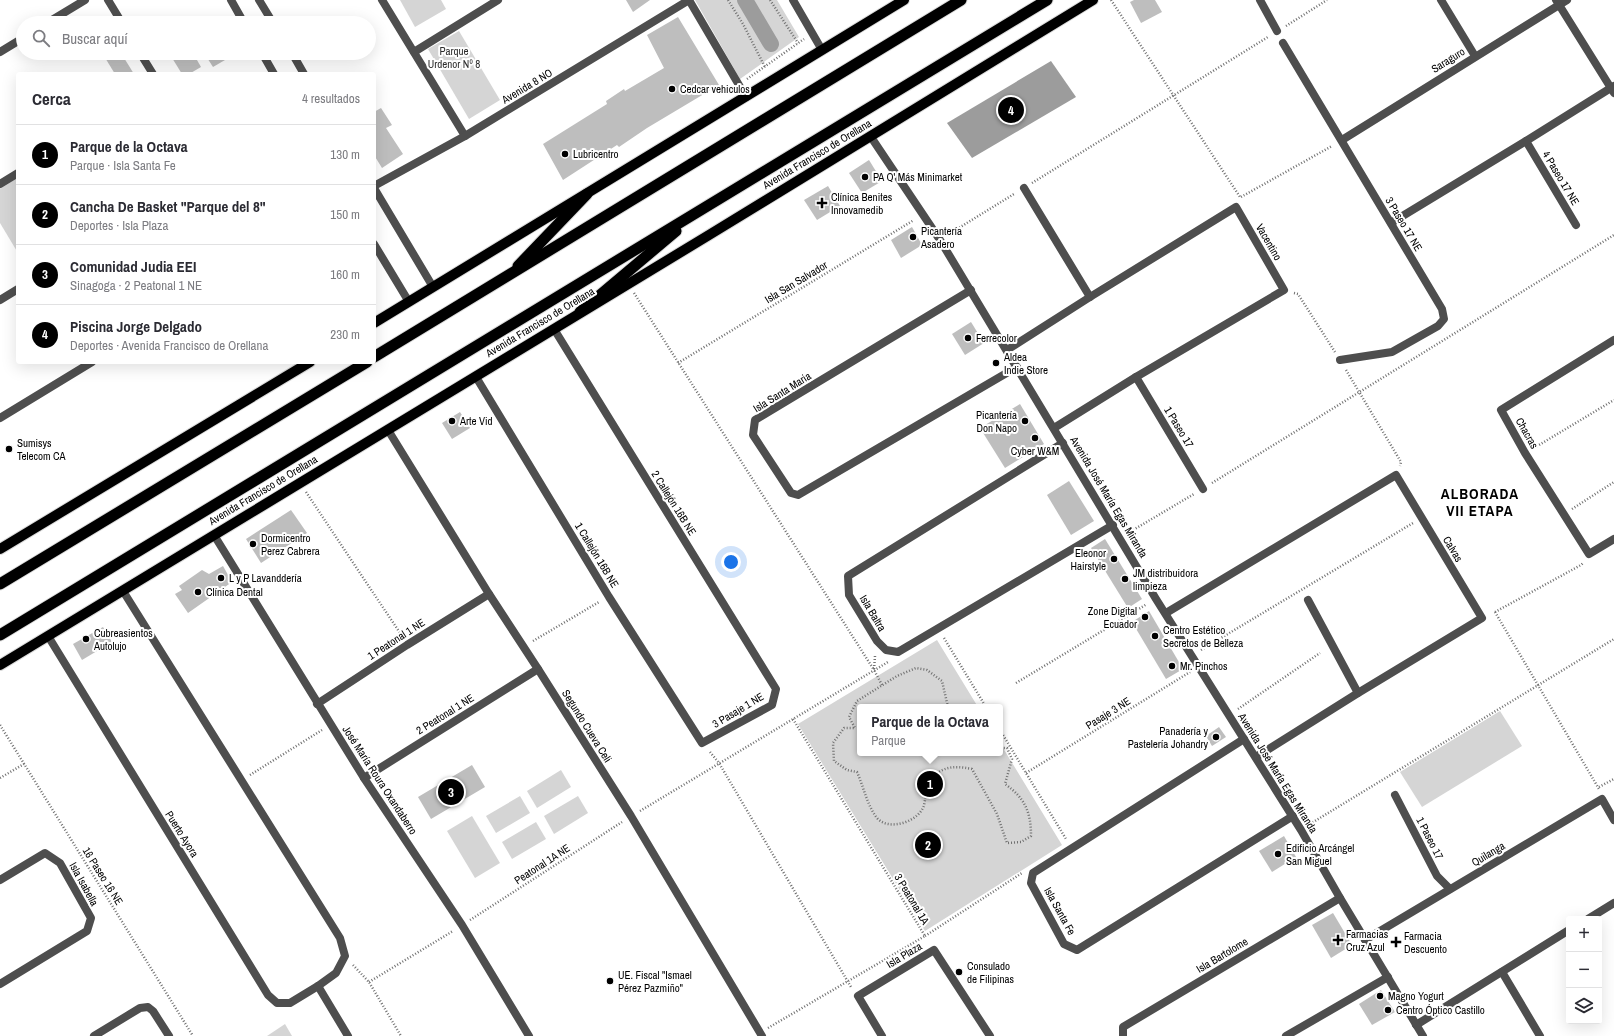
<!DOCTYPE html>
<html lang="es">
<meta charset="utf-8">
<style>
body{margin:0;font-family:"Archivo Narrow",sans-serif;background:#f2f2f3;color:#2b2b33}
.controls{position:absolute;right:12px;bottom:12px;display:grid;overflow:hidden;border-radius:4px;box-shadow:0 4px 16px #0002}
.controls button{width:36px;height:36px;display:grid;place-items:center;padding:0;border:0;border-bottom:1px solid #e1e1e2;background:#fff;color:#2b2b33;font:20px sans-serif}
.you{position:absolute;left:731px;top:562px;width:14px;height:14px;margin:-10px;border:3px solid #fff;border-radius:50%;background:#1a73e8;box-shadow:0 0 0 6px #1a73e833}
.badge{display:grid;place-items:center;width:26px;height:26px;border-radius:50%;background:#000;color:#fff;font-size:13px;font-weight:700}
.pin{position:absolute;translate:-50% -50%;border:2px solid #fff;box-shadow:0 1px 4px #0006}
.popup{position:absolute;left:857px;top:704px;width:146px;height:52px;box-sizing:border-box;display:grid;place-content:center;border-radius:4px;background:#fff;filter:drop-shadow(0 1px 3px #0005);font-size:13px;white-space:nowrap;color:#7c7c81}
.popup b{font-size:15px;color:#2b2b33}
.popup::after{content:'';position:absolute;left:50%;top:100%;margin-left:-8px;border:8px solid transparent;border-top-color:#fff}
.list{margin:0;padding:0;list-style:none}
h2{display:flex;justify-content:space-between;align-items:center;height:52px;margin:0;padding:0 16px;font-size:17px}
h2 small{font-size:13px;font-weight:400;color:#7c7c81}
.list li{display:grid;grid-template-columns:26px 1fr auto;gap:12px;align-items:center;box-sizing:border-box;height:60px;padding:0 16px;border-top:1px solid #e1e1e2}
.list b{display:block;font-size:15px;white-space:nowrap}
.list p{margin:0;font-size:13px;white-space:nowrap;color:#7c7c81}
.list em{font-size:13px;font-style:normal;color:#7c7c81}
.icon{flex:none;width:22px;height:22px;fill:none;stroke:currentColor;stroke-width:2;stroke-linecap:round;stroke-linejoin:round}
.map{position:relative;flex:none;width:1614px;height:1036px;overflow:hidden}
.search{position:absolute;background:#fff;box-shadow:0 4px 16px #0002;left:16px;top:16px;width:360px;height:44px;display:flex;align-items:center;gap:10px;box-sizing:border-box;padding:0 14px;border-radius:22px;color:#7c7c81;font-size:15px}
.panel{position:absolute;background:#fff;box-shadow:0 4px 16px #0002;left:16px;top:72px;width:360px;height:292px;border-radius:4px}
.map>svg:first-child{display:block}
.green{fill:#d5d5d5}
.water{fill:#9c9c9c}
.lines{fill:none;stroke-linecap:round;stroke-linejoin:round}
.canal{stroke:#9c9c9c;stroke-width:16}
.building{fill:#bebebe}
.primary-casing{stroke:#dbdbdb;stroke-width:12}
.trunk-casing{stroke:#dbdbdb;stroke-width:13}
.path{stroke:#707070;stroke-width:2.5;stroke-dasharray:1 2;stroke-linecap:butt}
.service{stroke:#4e4e4e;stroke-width:8}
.minor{stroke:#4e4e4e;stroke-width:8}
.tertiary{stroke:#4e4e4e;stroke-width:8}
.primary{stroke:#000;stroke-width:10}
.trunk{stroke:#000;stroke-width:11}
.poi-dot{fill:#000;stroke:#fff;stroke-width:1.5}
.labels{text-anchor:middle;stroke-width:4;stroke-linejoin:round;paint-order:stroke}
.park-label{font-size:11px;fill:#2c2c2c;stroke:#fff}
.street-label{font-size:11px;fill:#000;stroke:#fff}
.poi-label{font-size:11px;fill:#000;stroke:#fff;text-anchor:start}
.district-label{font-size:15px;font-weight:bold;letter-spacing:1px;fill:#000;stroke:#fff}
</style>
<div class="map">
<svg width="1614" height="1036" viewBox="0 0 1614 1036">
<rect width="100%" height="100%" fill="#fff"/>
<!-- green -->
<g class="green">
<polygon points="400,0 441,0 446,9 415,27"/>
<polygon points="695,0 777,0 799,37 740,79"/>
<polygon points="459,31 500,100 469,119 428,49"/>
<polygon points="17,178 18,179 18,253 0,223 0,189"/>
<polygon points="937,640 978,707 860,707 860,753 1000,753 1000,743 1062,845 925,931 798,724"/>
<polygon points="1500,711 1522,746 1422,807 1400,772"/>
<polygon points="561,770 571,787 537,808 527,791"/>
<polygon points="520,796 530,813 496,833 486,816"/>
<polygon points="578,796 588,813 554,834 544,816"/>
<polygon points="472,816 500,863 475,878 447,831"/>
<polygon points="536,822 546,839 512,859 502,842"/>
<polygon points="285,1024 292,1036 267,1036"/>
</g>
<!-- water -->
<polygon class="water" points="1051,61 1076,97 972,158 947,123"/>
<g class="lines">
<!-- canal -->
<polyline class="canal" points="745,0 771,44"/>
</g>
<!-- building -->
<g class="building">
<polygon points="626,0 650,0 633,12"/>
<polygon points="1134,0 1155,0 1162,12 1141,23 1130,2"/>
<polygon points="229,16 233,23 217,23"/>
<polygon points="678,17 719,85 647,128 619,147 617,145 563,180 543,144 607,104 606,101 624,89 625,91 664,68 647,35"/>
<polygon points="108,53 121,53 134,74 115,74 104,56"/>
<polygon points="169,53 193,53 201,67 189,74 182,74"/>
<polygon points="204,53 237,53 213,67"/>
<polygon points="381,108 392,125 386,128 403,154 382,168 374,155 374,112"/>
<polygon points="869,160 882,181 862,193 849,173"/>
<polygon points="828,186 840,206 817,220 804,200"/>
<polygon points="912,227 922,245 901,258 891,240"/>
<polygon points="971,322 984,343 965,355 952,334"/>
<polygon points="1020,404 1044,444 1005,468 980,428"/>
<polygon points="460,412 470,428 452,439 442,423"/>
<polygon points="1069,481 1094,521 1071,535 1047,495"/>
<polygon points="291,510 307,533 261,563 246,539"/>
<polygon points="1105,539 1142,599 1128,608 1091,548"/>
<polygon points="223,566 232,582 188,613 175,594 182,590 179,586 202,570 209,574"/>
<polygon points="1149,611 1183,669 1166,679 1132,622"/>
<polygon points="103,627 112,642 82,660 73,644"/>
<polygon points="1219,727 1226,737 1212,746 1206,736"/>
<polygon points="472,765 485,787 431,819 418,797"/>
<polygon points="1284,836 1296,857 1272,872 1259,851"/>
<polygon points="1333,913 1352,945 1331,958 1312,925"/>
<polygon points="1381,990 1395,1012 1372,1025 1359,1004"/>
</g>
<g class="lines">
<defs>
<g id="primary">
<polyline points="374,323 904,0"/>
<polyline points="0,549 310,362"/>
<polyline points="0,665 709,235 1093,0"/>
</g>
<g id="trunk">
<polyline points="518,266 587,194"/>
<polyline points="580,312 676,231"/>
<polyline points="374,357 961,0"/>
<polyline points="0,584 367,362"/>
<polyline points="0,635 1047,0"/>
</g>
</defs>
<!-- primary casing -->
<use href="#primary" class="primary-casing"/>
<!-- trunk casing -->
<use href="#trunk" class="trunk-casing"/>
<!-- path -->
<g class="path">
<polyline points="728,0 743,24 765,67"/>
<polyline points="770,0 798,43"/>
<polyline points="1111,0 1240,197"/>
<polyline points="1286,26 1327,0"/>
<polyline points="747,79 804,39"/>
<polyline points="1032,183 1268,37"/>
<polyline points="1241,197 1332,146"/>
<polyline points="949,234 1014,194"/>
<polyline points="634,293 874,670"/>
<polyline points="1294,293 1298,294 1335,352"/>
<polyline points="678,363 914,220"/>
<polyline points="1346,370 1401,462 1400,466"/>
<polyline points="1534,448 1614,400"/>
<polyline points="1212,483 1614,235"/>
<polyline points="306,492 402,636"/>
<polyline points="1572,509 1614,482"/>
<polyline points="1128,533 1194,494"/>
<polyline points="1495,612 1599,789"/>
<polyline points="1495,612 1581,565 1583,563"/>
<polyline points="944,638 986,707"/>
<polyline points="533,641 599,602"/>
<polyline points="1201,650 1413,523"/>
<polyline points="875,656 874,670 882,685"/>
<polyline points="1016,683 1147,604"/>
<path d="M 948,707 L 942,681 L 927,670 L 916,668 L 897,676 L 857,701 L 849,717 L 855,728 L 844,728 L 833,743 L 834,761 L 847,770 L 857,772 C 864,788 867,805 877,818 C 889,832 920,821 924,805 C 926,797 926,788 927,780 C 944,767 951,765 972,769 L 997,814 L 1007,843 L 1021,842 L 1031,836 C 1031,812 1025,798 1005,784 L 1012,759 L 1007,748 L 1000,748"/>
<polyline points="1238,709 1320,653"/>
<polyline points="0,725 193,1036"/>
<polyline points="1000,730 1066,839"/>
<polyline points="710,752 719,763 851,987"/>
<polyline points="1026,773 1190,672"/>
<polyline points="250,775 322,730"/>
<polyline points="0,778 24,764"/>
<polyline points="1599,787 1614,779"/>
<polyline points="640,811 888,662"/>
<polyline points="1310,824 1614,639"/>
<polyline points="470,920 622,822"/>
<polyline points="925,936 1022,873"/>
<polyline points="353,965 369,982 401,1036"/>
<polyline points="369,982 453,931"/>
<polyline points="768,1028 925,936 793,719"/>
</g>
<!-- service -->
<polyline class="service" points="1260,0 1277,31"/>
<!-- minor -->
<g class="minor">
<polyline points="108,0 122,23"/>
<polyline points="382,0 465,136"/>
<polyline points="793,0 822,50"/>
<polyline points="1441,0 1475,56"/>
<polyline points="47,23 85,0"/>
<polyline points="1283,43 1442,309 1444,319 1438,326 1392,352 1340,360"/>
<polyline points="0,52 23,38"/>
<polyline points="414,52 498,0"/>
<polyline points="140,53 153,74"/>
<polyline points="1342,140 1567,0"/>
<polyline points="1526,141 1576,225"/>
<polyline points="0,184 18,173"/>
<polyline points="374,186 465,136 689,0 746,97"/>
<polyline points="1024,188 1090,297"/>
<polyline points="1391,223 1526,141 1614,86"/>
<polyline points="971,290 755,420 753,435 791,493 798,495 1017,367"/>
<polyline points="0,300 18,289"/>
<polyline points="1614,340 1501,410 1525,453 1589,554 1614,539"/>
<polyline points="1007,350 1090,297 1236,207 1284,290 1136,377 1054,428"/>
<polyline points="476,377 609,597 702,743 772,705 776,689 554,329"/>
<polyline points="1136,377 1203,489"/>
<polyline points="0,418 92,362"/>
<polyline points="388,430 489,594 538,669 631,816 762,1036"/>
<polyline points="1063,443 848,576 849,595 877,641 886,650 898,652 1113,525"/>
<polyline points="1308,600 1358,693"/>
<polyline points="1166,613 1396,475 1482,618 1358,693 1256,757"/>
<polyline points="48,636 268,995 277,1003 290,1003 318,986 336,973 345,956 340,938 123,591"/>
<polyline points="317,704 407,645 489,594"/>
<polyline points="1244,739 1033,873 1031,883 1064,944 1077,950 1293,816"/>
<polyline points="364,778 538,669"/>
<polyline points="1395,795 1437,876 1450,889"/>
<polyline points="0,880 45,853 60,863 91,918 87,931 0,984"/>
<polyline points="1588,919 1614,903"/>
<polyline points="1365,940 1602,799 1614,820"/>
<polyline points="1502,972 1540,1036"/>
<polyline points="318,986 348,1036"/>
<polyline points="1416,1025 1569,930"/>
<polyline points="94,1036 140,1008 148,1007 153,1011 169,1036"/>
<polyline points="882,1036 858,996 934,950 990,1036"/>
<polyline points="1123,1036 1123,1027 1340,898"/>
<polyline points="1286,1036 1388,977"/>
</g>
<!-- tertiary -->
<g class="tertiary">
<polyline points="231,0 244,23"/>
<polyline points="259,0 273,23"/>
<polyline points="1556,0 1614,93"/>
<polyline points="262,53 274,74"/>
<polyline points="292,53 304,74"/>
<polyline points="871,137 940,240 1156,599 1301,830 1340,898 1423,1036"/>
<polyline points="374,188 433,287"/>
<polyline points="374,244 409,302"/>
<polyline points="214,535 364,778 462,925 529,1036"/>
</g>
<!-- primary -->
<use href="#primary" class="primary"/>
<!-- trunk -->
<use href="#trunk" class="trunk"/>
</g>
<!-- markers -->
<g class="poi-dot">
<circle cx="672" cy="89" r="4"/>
<circle cx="565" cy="154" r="4"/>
<circle cx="865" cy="177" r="4"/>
<path d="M820 197h4v4h4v4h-4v4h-4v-4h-4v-4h4z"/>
<circle cx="913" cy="237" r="4"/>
<circle cx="968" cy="338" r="4"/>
<circle cx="996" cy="363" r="4"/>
<circle cx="452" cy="421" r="4"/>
<circle cx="1025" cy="421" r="4"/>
<circle cx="1035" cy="438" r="4"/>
<circle cx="9" cy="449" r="4"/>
<circle cx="253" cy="544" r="4"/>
<circle cx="1114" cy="559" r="4"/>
<circle cx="221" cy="578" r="4"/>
<circle cx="1125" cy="579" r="4"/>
<circle cx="198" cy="592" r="4"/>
<circle cx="1145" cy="617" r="4"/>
<circle cx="1155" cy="636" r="4"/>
<circle cx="86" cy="639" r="4"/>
<circle cx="1172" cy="666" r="4"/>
<circle cx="1216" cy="737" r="4"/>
<circle cx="1278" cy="854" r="4"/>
<path d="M1336 934h4v4h4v4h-4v4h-4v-4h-4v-4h4z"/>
<path d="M1394 936h4v4h4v4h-4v4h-4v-4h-4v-4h4z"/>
<circle cx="959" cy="972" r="4"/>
<circle cx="610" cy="981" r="4"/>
<circle cx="1380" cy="996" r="4"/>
<circle cx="1388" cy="1010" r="4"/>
</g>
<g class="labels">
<!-- park labels -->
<g class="park-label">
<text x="454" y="55">Parque<tspan x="454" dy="13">Urdenor Nº 8</tspan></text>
</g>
<!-- street labels -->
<g class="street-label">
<text transform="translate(1448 60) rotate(-32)" y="4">Saraguro</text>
<text transform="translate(527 86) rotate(-31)" y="4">Avenida 8 NO</text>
<text transform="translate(817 154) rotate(-31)" y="4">Avenida Francisco de Orellana</text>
<text transform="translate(1561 178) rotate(59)" y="4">4 Paseo 17 NE</text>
<text transform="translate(1404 224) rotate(59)" y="4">3 Paseo 17 NE</text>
<text transform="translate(1269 242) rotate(60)" y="4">Vacentino</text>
<text transform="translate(796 282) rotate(-31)" y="4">Isla San Salvador</text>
<text transform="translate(540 322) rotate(-31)" y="4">Avenida Francisco de Orellana</text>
<text transform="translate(782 392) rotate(-32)" y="4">Isla Santa Maria</text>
<text transform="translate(1179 427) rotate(59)" y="4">1 Paseo 17</text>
<text transform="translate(1527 433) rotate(60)" y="4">Chacras</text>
<text transform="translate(263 490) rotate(-31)" y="4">Avenida Francisco de Orellana</text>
<text transform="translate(1109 497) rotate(59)" y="4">Avenida José María Egas Miranda</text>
<text transform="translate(674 503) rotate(58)" y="4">2 Callejón 16B NE</text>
<text transform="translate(1453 549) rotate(59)" y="4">Calvas</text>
<text transform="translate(597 555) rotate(59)" y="4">1 Callejón 16B NE</text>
<text transform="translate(873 613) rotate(59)" y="4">Isla Baltra</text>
<text transform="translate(396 639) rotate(-33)" y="4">1 Peatonal 1 NE</text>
<text transform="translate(738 710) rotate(-31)" y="4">3 Pasaje 1 NE</text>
<text transform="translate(1108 713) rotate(-32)" y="4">Pasaje 3 NE</text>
<text transform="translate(445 714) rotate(-32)" y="4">2 Peatonal 1 NE</text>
<text transform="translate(587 726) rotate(58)" y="4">Segundo Cueva Celi</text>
<text transform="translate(1278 773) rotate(58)" y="4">Avenida José María Egas Miranda</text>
<text transform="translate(380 780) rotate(57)" y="4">José María Roura Oxandaberro</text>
<text transform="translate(182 834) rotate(58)" y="4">Puerto Ayora</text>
<text transform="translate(1430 838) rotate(63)" y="4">1 Paseo 17</text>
<text transform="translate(1488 854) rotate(-31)" y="4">Quilanga</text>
<text transform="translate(542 864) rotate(-33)" y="4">Peatonal 1A NE</text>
<text transform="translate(103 876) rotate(58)" y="4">16 Paseo 16 NE</text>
<text transform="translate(84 884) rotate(61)" y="4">Isla Isabella</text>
<text transform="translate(912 899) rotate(59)" y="4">3 Peatonal 1A</text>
<text transform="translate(1060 911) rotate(61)" y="4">Isla Santa Fe</text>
<text transform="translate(904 955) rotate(-31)" y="4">Isla Plaza</text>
<text transform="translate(1222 955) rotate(-31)" y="4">Isla Bartolome</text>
</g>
<!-- poi labels -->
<g class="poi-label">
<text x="680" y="93">Cedcar vehiculos</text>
<text x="573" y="158">Lubricentro</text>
<text x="873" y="181">PA Q' Más Minimarket</text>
<text x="831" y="201">Clínica Benites<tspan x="831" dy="13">Innovamedib</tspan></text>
<text x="921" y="235">Picantería<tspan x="921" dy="13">Asadero</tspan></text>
<text x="976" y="342">Ferrecolor</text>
<text x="1004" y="361">Aldea<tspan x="1004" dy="13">Indie Store</tspan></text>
<text x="1017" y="419" text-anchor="end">Picantería<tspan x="1017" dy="13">Don Napo</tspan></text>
<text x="460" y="425">Arte Vid</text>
<text x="17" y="447">Sumisys<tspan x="17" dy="13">Telecom CA</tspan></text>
<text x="1035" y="455" text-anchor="middle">Cyber W&amp;M</text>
<text x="261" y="542">Dormicentro<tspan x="261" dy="13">Perez Cabrera</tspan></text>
<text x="1106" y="557" text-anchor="end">Eleonor<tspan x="1106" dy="13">Hairstyle</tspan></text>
<text x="1133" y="577">JM distribuidora<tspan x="1133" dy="13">limpieza</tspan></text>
<text x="229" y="582">L y P Lavanddería</text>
<text x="206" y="596">Clínica Dental</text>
<text x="1137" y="615" text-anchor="end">Zone Digital<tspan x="1137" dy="13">Ecuador</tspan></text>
<text x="1163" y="634">Centro Estético<tspan x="1163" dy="13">Secretos de Belleza</tspan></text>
<text x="94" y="637">Cubreasientos<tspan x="94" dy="13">Autolujo</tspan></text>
<text x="1180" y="670">Mr. Pinchos</text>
<text x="1208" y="735" text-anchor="end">Panadería y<tspan x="1208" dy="13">Pastelería Johandry</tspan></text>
<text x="1286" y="852">Edificio Arcángel<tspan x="1286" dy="13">San Miguel</tspan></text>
<text x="1346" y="938">Farmacias<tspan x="1346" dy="13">Cruz Azul</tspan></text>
<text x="1404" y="940">Farmacia<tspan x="1404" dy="13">Descuento</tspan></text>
<text x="967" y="970">Consulado<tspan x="967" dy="13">de Filipinas</tspan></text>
<text x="618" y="979">UE. Fiscal "Ismael<tspan x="618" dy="13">Pérez Pazmiño"</tspan></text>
<text x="1388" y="1000">Magno Yogurt</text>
<text x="1396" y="1014">Centro Óptico Castillo</text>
</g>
<!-- district labels -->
<g class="district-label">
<text x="1480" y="499">ALBORADA<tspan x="1480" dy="17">VII ETAPA</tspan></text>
</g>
</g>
</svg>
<div class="controls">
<button>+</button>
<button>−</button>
<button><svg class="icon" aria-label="layers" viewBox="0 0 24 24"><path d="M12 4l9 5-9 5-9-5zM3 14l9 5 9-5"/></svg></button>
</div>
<div class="you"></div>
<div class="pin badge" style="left:930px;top:784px">1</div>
<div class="popup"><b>Parque de la Octava</b>Parque</div>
<div class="pin badge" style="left:928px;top:845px">2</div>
<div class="pin badge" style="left:451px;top:792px">3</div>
<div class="pin badge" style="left:1011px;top:110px">4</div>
<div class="search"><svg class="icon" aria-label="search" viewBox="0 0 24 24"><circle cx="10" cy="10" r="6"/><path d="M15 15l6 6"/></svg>Buscar aquí</div>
<section class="panel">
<h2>Cerca<small>4 resultados</small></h2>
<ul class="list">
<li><span class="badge">1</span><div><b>Parque de la Octava</b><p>Parque · Isla Santa Fe</p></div><em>130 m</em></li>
<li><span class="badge">2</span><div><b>Cancha De Basket &quot;Parque del 8&quot;</b><p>Deportes · Isla Plaza</p></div><em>150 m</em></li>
<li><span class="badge">3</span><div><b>Comunidad Judia EEI</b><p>Sinagoga · 2 Peatonal 1 NE</p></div><em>160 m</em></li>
<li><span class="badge">4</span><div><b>Piscina Jorge Delgado</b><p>Deportes · Avenida Francisco de Orellana</p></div><em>230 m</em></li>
</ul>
</section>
</div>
